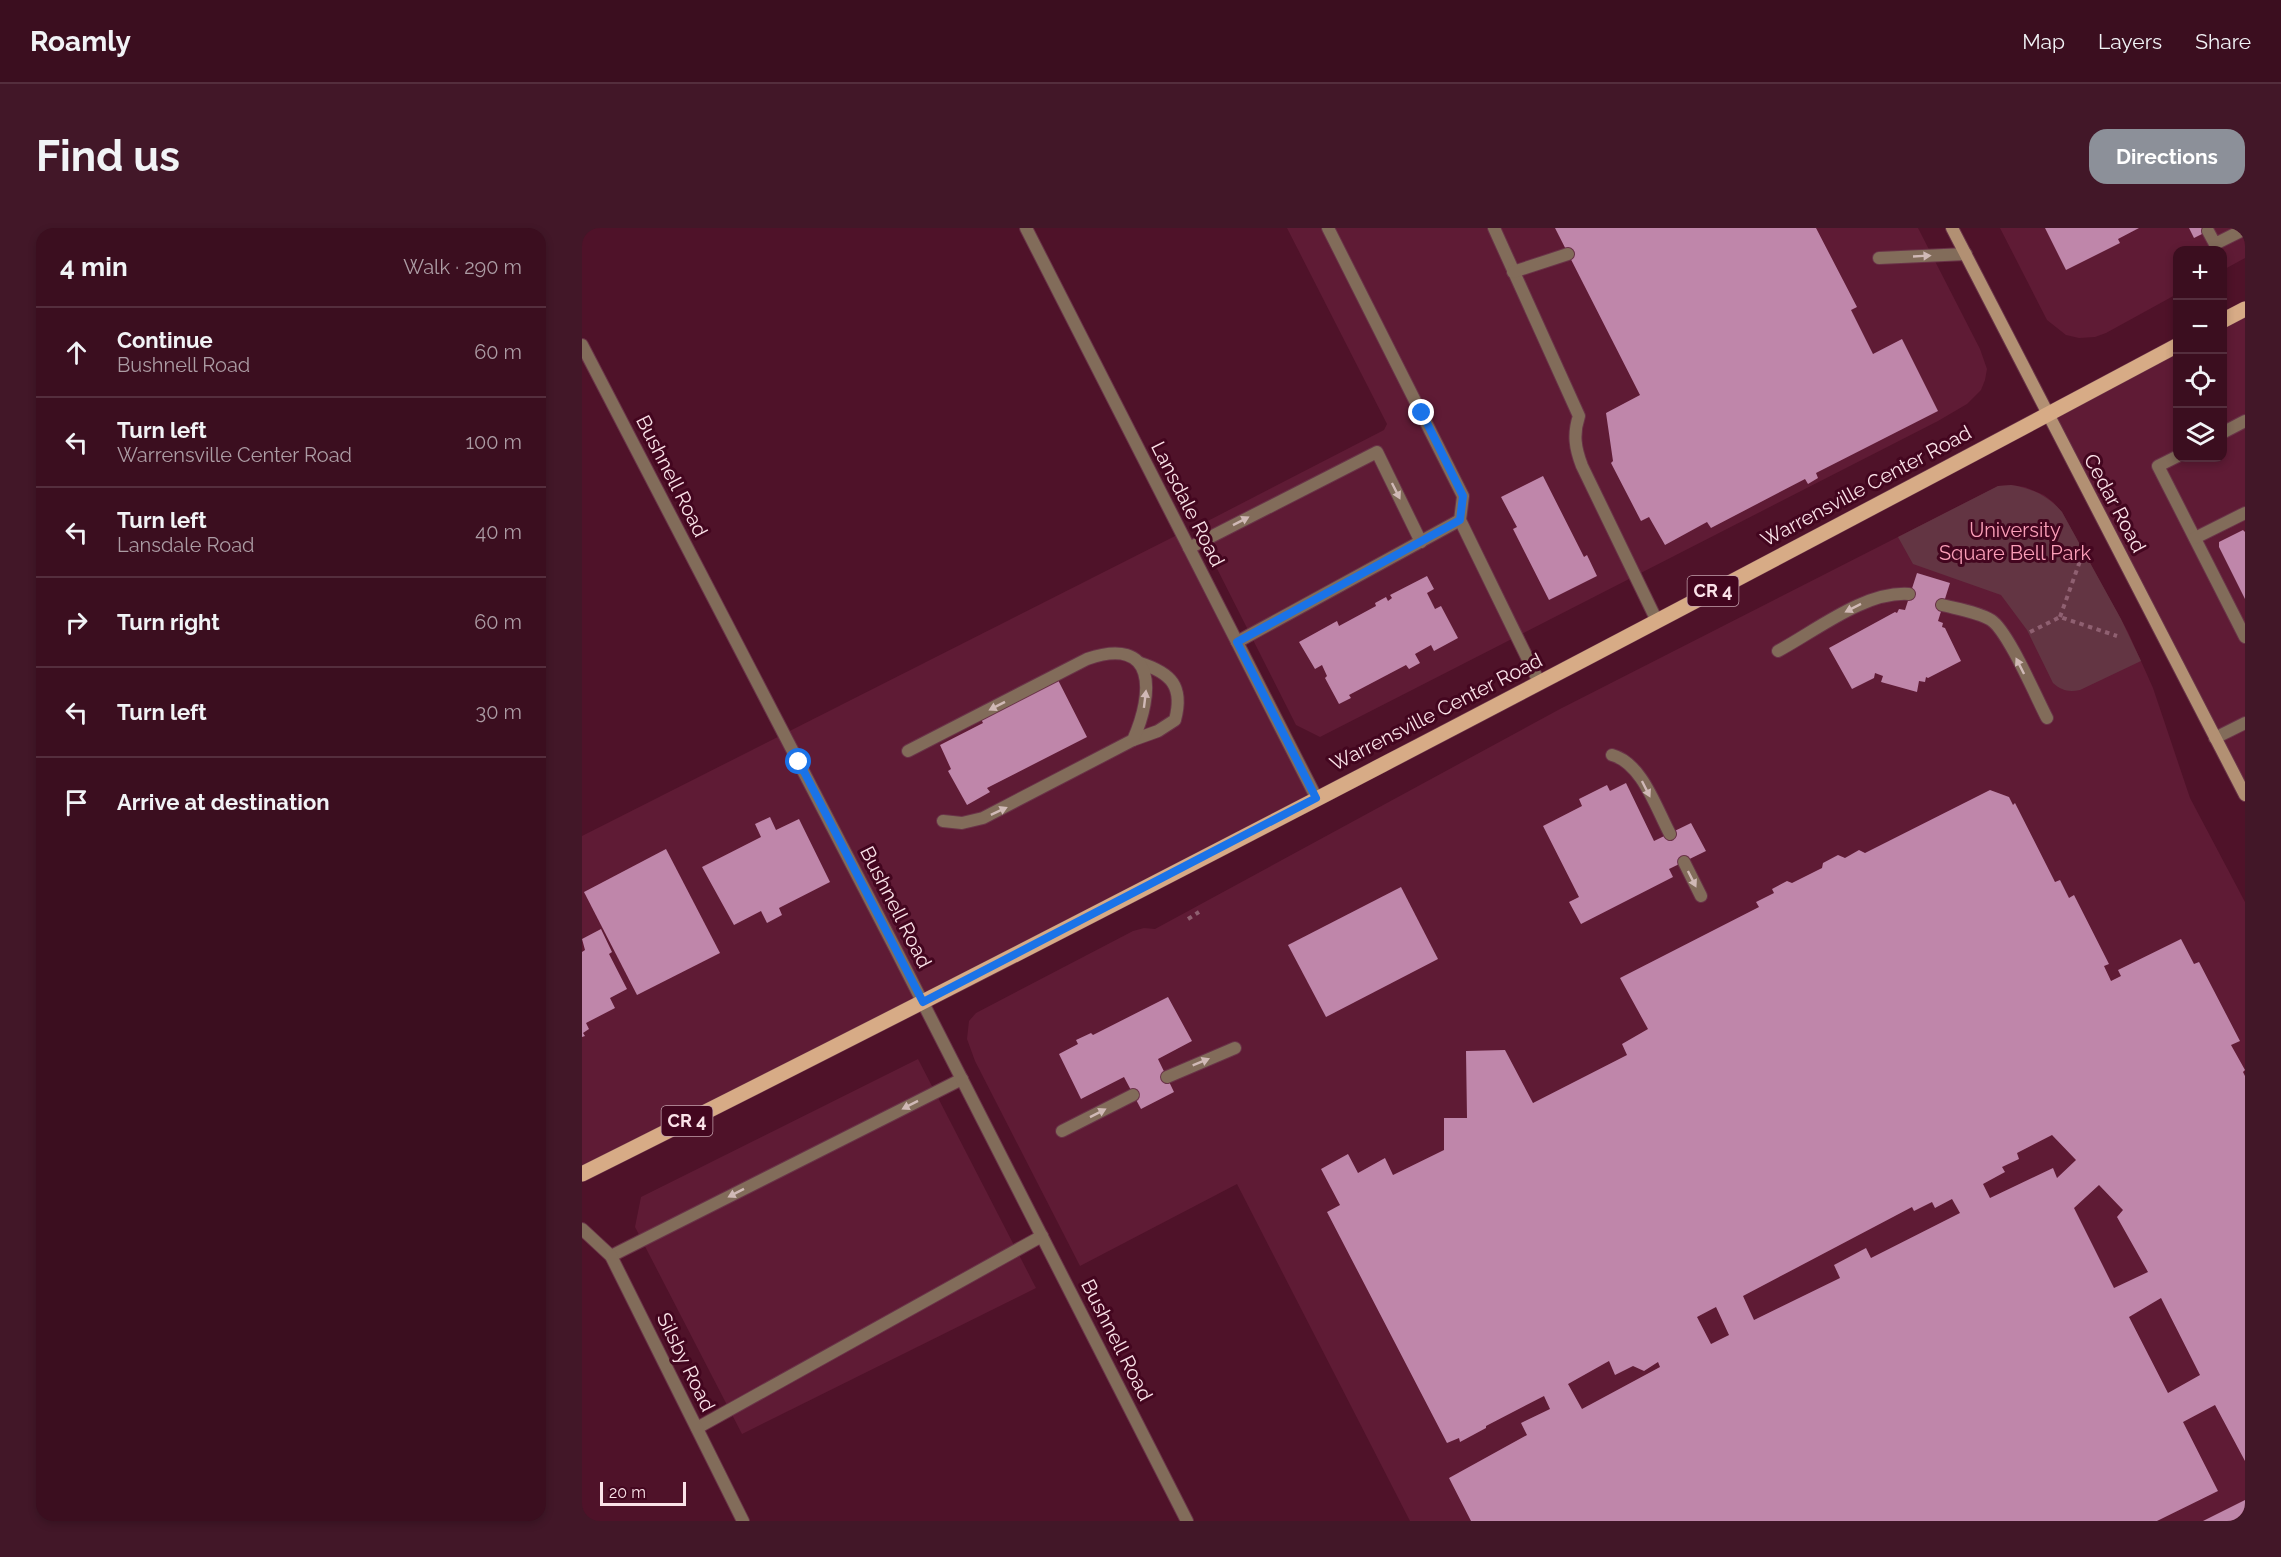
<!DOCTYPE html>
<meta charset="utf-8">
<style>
body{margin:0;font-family:Raleway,sans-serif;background:#421728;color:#f1f3f6}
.controls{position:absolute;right:18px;top:18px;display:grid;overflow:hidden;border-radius:12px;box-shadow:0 3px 9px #0003}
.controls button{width:54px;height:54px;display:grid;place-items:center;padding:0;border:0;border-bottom:2px solid #542e3d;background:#3b0e1f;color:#f1f3f6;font:30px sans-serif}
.scale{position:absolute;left:18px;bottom:15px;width:86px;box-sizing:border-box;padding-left:6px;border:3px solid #fae2e8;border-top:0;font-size:16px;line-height:21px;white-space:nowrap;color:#fae2e8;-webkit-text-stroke:4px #43061f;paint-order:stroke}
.stop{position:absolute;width:18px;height:18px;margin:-14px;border:4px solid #1a73e8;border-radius:50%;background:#fff}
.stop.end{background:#1a73e8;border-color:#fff;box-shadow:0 2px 6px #0008}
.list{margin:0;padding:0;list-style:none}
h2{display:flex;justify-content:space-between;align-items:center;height:78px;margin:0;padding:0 24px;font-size:26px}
h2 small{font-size:20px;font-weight:400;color:#ac9ca4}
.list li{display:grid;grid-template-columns:39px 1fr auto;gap:18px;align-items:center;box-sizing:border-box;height:90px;padding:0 24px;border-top:2px solid #542e3d}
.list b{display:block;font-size:22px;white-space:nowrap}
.list p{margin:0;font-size:20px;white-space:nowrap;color:#ac9ca4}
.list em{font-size:20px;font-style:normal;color:#ac9ca4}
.icon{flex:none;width:33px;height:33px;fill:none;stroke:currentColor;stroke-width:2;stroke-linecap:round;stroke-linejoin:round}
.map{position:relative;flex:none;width:1663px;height:1293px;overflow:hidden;border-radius:18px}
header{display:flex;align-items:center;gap:36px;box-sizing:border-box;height:84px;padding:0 30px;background:#3b0e1f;border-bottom:2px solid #542e3d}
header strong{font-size:28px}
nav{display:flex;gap:33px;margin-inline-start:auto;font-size:21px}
.intro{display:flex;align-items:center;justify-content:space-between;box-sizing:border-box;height:144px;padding:0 36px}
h1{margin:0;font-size:42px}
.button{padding:15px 27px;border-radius:18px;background:#8c9099;color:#fff;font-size:21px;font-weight:700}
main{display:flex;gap:36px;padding:0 36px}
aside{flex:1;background:#3b0e1f;border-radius:18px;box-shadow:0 3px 9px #0003}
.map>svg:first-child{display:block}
.built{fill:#5f1b35}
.green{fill:#633543}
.building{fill:#bf86aa;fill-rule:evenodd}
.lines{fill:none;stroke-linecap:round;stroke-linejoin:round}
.lane-casing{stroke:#6a3348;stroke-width:14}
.street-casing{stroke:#6a3348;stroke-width:14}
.secondary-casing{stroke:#6a3348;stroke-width:14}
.primary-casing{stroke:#6a3348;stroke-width:16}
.path{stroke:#8f6071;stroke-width:4;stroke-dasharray:4.5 4.5;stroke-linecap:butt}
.lane{stroke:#826c5a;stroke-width:12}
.street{stroke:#826c5a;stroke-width:12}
.secondary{stroke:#b29073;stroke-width:12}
.primary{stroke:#d7ab86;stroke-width:15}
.oneway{fill:#d0b9b6}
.route{stroke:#1a73e8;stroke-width:8}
.labels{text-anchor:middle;stroke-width:6;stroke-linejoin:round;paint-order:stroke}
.shield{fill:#43061f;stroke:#c3a0ac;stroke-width:1.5}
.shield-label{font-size:18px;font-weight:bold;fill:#fae2e8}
.street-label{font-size:20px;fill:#fae2e8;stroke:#43061f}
.park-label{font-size:20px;fill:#fb9eb8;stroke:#43061f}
</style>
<header>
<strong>Roamly</strong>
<nav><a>Map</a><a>Layers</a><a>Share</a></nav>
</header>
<div class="intro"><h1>Find us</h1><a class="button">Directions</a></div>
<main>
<aside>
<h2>4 min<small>Walk · 290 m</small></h2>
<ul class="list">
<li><svg class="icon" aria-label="ahead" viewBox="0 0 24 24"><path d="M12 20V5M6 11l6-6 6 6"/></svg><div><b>Continue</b><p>Bushnell Road</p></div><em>60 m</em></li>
<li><svg class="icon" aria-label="left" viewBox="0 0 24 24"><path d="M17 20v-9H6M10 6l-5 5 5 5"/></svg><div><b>Turn left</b><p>Warrensville Center Road</p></div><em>100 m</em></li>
<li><svg class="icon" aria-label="left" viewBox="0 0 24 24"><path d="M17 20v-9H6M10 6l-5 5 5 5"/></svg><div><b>Turn left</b><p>Lansdale Road</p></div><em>40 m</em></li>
<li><svg class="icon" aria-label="right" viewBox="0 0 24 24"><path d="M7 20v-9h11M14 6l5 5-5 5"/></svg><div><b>Turn right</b></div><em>60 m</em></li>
<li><svg class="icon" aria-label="left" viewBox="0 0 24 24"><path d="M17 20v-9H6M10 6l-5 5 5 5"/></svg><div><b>Turn left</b></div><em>30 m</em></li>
<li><svg class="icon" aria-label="arrive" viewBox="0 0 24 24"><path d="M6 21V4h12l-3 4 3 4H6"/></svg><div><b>Arrive at destination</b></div></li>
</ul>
</aside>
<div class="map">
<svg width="1663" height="1293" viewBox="0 0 1663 1293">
<rect width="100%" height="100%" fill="#4f1229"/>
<!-- built -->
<g class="built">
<polygon points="705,0 1336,0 1398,121 1405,141 1403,152 1399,162 1385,176 1356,193 738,509 714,497 614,299 802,202 805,196"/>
<polygon points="1418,0 1663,0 1663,30 1641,42 1640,22 1596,22 1595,66 1524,105 1513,109 1497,110 1484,107 1465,92"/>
<polygon points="1663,81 1663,567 1465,186 1595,117 1596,230 1640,230 1641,93"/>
<polygon points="1429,257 1443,259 1462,267 1471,274 1480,284 1546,404 1571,460 1608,570 1663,674 1663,1293 828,1293 655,956 498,1038 393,833 385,811 387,793 394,785 551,703 562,700 573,701 978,481 1416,258"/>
<polygon points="599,305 734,569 0,947 0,608"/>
<polygon points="336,831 454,1060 160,1206 53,999 59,969"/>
</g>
<!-- green -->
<path class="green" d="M 1429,257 C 1450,260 1466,268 1480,284 L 1539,391 L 1559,433 L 1498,462 C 1487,464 1480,463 1471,455 L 1445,402 L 1419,367 L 1331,336 L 1316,309 L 1416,258 Z"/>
<!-- building -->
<g class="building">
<polygon points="973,0 1234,0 1275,79 1269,82 1291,126 1320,111 1356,183 1234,245 1236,250 1226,256 1223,251 1129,300 1125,294 1083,317 1067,289 1059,293 1029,235 1031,233 1024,185 1058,167"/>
<polygon points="1463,0 1557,0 1536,11 1538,15 1484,42"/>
<polygon points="1607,0 1632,0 1612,10"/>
<polygon points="961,248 1002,329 1005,327 1015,348 967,372 931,301 935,299 919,269"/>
<polygon points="1661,302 1663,304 1663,371 1637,319 1637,314"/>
<polygon points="1335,345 1368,355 1356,393 1361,395 1360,399 1363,400 1379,433 1346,450 1344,449 1343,454 1337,453 1335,464 1299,454 1301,448 1293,445 1292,450 1270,461 1247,420 1313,384 1315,385 1317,381 1323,382"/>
<polygon points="845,348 852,361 845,365 853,381 859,378 876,410 852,423 849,417 833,426 838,435 827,441 824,437 767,467 769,470 757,476 743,450 745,448 740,437 733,441 717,414 755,393 757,398 794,378 793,375 804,369 806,373 810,370 808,367"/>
<polygon points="476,452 505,509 405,560 408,564 385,577 366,543 369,541 358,517 401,495 399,491"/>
<polygon points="1044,555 1072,613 1109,595 1124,623 1087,641 1091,649 999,696 987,674 997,669 961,598 1000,578 997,571 1025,557 1028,563"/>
<path d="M 1408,562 L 1427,569 L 1431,577 L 1433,575 L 1473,654 L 1478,652 L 1487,670 L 1492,667 L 1527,736 L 1522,738 L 1529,753 L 1539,748 L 1536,742 L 1599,711 L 1612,736 L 1617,734 L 1658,813 L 1649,817 L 1663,842 L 1661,844 L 1663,848 L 1663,1233 L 1633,1177 L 1601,1194 L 1636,1263 L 1575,1293 L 889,1293 L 867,1250 L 945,1207 L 939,1195 L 968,1181 L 962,1168 L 904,1198 L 904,1200 L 878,1214 L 877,1210 L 865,1215 L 745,984 L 758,977 L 739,941 L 766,926 L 776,945 L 803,930 L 811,947 L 862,922 L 862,890 L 885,890 L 884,823 L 923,822 L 951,875 L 1045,827 L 1040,816 L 1066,801 L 1038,750 L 1177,679 L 1174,674 L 1192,665 L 1190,661 L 1205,653 L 1210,655 L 1240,640 L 1241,635 L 1256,627 L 1263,630 L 1277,622 L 1283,625 ZM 1470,907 L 1494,932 L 1475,950 L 1471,940 L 1408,970 L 1401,956 L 1423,944 L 1420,939 L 1437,931 L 1435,925 ZM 1517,957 L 1541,982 L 1535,989 L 1566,1044 L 1532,1060 L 1492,980 ZM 1370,971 L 1378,985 L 1289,1030 L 1284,1020 L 1252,1037 L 1258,1050 L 1172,1092 L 1161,1068 L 1330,979 L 1332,983 L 1350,974 L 1353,980 ZM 1579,1070 L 1618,1147 L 1586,1165 L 1547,1089 ZM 1134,1079 L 1147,1107 L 1129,1116 L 1115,1089 ZM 1027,1133 L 1033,1147 L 1051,1138 L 1062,1143 L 1076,1134 L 1078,1139 L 1000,1181 L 986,1156 Z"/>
<polygon points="188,589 194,602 217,591 248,654 197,680 200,687 185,695 179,683 152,697 120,639 179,609 173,596"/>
<polygon points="84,621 138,725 55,767 2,664"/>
<polygon points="819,659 856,731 744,789 706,717"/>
<polygon points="19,701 30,724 27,726 45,761 28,770 33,780 4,795 7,801 1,805 3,808 0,809 0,724 3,722 0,711"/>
<polygon points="586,769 610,813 576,831 592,864 559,881 542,849 499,871 477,826 496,816 494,812 509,805 511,807"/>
<polygon points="1663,1272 1663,1293 1621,1293"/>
</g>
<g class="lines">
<defs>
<g id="lane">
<polyline points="746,0 881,268 878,292 957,454"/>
<path d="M 912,0 L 997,188 C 991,206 993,220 1000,238 L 1075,393"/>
<polyline points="1626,3 1633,16 1663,1"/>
<polyline points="1297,30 1384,26"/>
<polyline points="931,44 986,26"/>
<polyline points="1640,205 1663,193"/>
<polyline points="1596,228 1576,238 1663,409"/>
<polyline points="1613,310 1663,285"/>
<polyline points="607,320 795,224 839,314"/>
<path d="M 1360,377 C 1376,381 1396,384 1409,392 C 1426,403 1454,469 1465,490"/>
<polyline points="655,414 878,292"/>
<path d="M 1196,423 C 1235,402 1283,363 1327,366"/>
<polyline points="1633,510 1663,495"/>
<path d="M 551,512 L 576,503 L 593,492 C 602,458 589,445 558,435"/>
<path d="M 326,523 L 505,431 C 575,407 572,465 551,512 L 401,590 L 380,595 L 361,593"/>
<path d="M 1030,527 C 1060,535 1074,580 1088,606"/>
<polyline points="1102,634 1119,668"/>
<polyline points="585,849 653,820"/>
<polyline points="480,903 551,867"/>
<polyline points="29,1028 380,851"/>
<polyline points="115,1200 460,1008"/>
</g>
<g id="street">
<polyline points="444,0 734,569"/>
<polyline points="0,117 312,718 605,1293"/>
<polyline points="0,1001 29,1028 161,1293"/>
</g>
<polyline id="secondary" points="1370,0 1663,567"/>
<g id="primary">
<polyline points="1640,93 1663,81"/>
<path d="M 0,946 C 536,678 1067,399 1596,117"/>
</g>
</defs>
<!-- lane casing -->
<use href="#lane" class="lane-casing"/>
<!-- street casing -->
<use href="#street" class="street-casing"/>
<!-- secondary casing -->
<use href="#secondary" class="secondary-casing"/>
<!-- primary casing -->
<use href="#primary" class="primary-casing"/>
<!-- path -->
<g class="path">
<polyline points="1478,389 1498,333"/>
<polyline points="1448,404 1478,389 1535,408"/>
<polyline points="606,691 617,684"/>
</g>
<!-- lane -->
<use href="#lane" class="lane"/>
<!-- street -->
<use href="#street" class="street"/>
<!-- secondary -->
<use href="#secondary" class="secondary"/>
<!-- primary -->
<use href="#primary" class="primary"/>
</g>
<!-- one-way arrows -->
<defs><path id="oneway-solid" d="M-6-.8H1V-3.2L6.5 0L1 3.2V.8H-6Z" transform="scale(1.5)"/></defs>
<g class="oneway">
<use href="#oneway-solid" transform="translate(1340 28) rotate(-3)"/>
<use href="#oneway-solid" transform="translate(814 263) rotate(63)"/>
<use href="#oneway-solid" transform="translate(659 293) rotate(-27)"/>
<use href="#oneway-solid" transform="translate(1271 380) rotate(153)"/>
<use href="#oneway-solid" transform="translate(1438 438) rotate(-117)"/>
<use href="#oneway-solid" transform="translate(563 471) rotate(-83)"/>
<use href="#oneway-solid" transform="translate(415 478) rotate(153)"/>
<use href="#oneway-solid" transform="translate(1064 561) rotate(63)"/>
<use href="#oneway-solid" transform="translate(417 583) rotate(-25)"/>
<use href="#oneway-solid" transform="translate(1110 651) rotate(63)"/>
<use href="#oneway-solid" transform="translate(619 834) rotate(-22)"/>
<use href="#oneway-solid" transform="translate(328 877) rotate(153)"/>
<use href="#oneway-solid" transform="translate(516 885) rotate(-27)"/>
<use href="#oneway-solid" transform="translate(154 965) rotate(153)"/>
</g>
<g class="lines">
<!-- route -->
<polyline class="route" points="217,534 341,774 734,570 655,414 878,292 881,268 840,185"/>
</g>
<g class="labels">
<!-- shield labels -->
<g class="shield">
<rect x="1105.5" y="348" width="51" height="30" rx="4.5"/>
<rect x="79.5" y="878" width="51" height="30" rx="4.5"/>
</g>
<g class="shield-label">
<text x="1131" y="369">CR 4</text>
<text x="105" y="899">CR 4</text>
</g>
<!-- street labels -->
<g class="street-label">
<text transform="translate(90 248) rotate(63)" y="7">Bushnell Road</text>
<text transform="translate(1284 258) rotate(-28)" y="7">Warrensville Center Road</text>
<text transform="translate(1533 275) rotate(62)" y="7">Cedar Road</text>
<text transform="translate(606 276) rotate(63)" y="7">Lansdale Road</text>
<text transform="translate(854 484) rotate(-27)" y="7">Warrensville Center Road</text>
<text transform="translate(314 679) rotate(63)" y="7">Bushnell Road</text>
<text transform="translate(535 1112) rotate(63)" y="7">Bushnell Road</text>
<text transform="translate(104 1134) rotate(64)" y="7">Silsby Road</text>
</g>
<!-- park labels -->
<g class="park-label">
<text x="1433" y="309">University<tspan x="1433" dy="23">Square Bell Park</tspan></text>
</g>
</g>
</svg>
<div class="controls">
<button>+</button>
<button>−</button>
<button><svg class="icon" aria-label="locate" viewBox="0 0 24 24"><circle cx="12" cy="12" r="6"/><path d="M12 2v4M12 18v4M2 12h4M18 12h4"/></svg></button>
<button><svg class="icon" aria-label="layers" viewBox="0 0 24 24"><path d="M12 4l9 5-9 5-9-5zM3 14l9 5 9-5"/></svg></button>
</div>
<div class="scale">20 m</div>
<div class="stop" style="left:217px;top:534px"></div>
<div class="stop end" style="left:840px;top:185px"></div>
</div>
</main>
